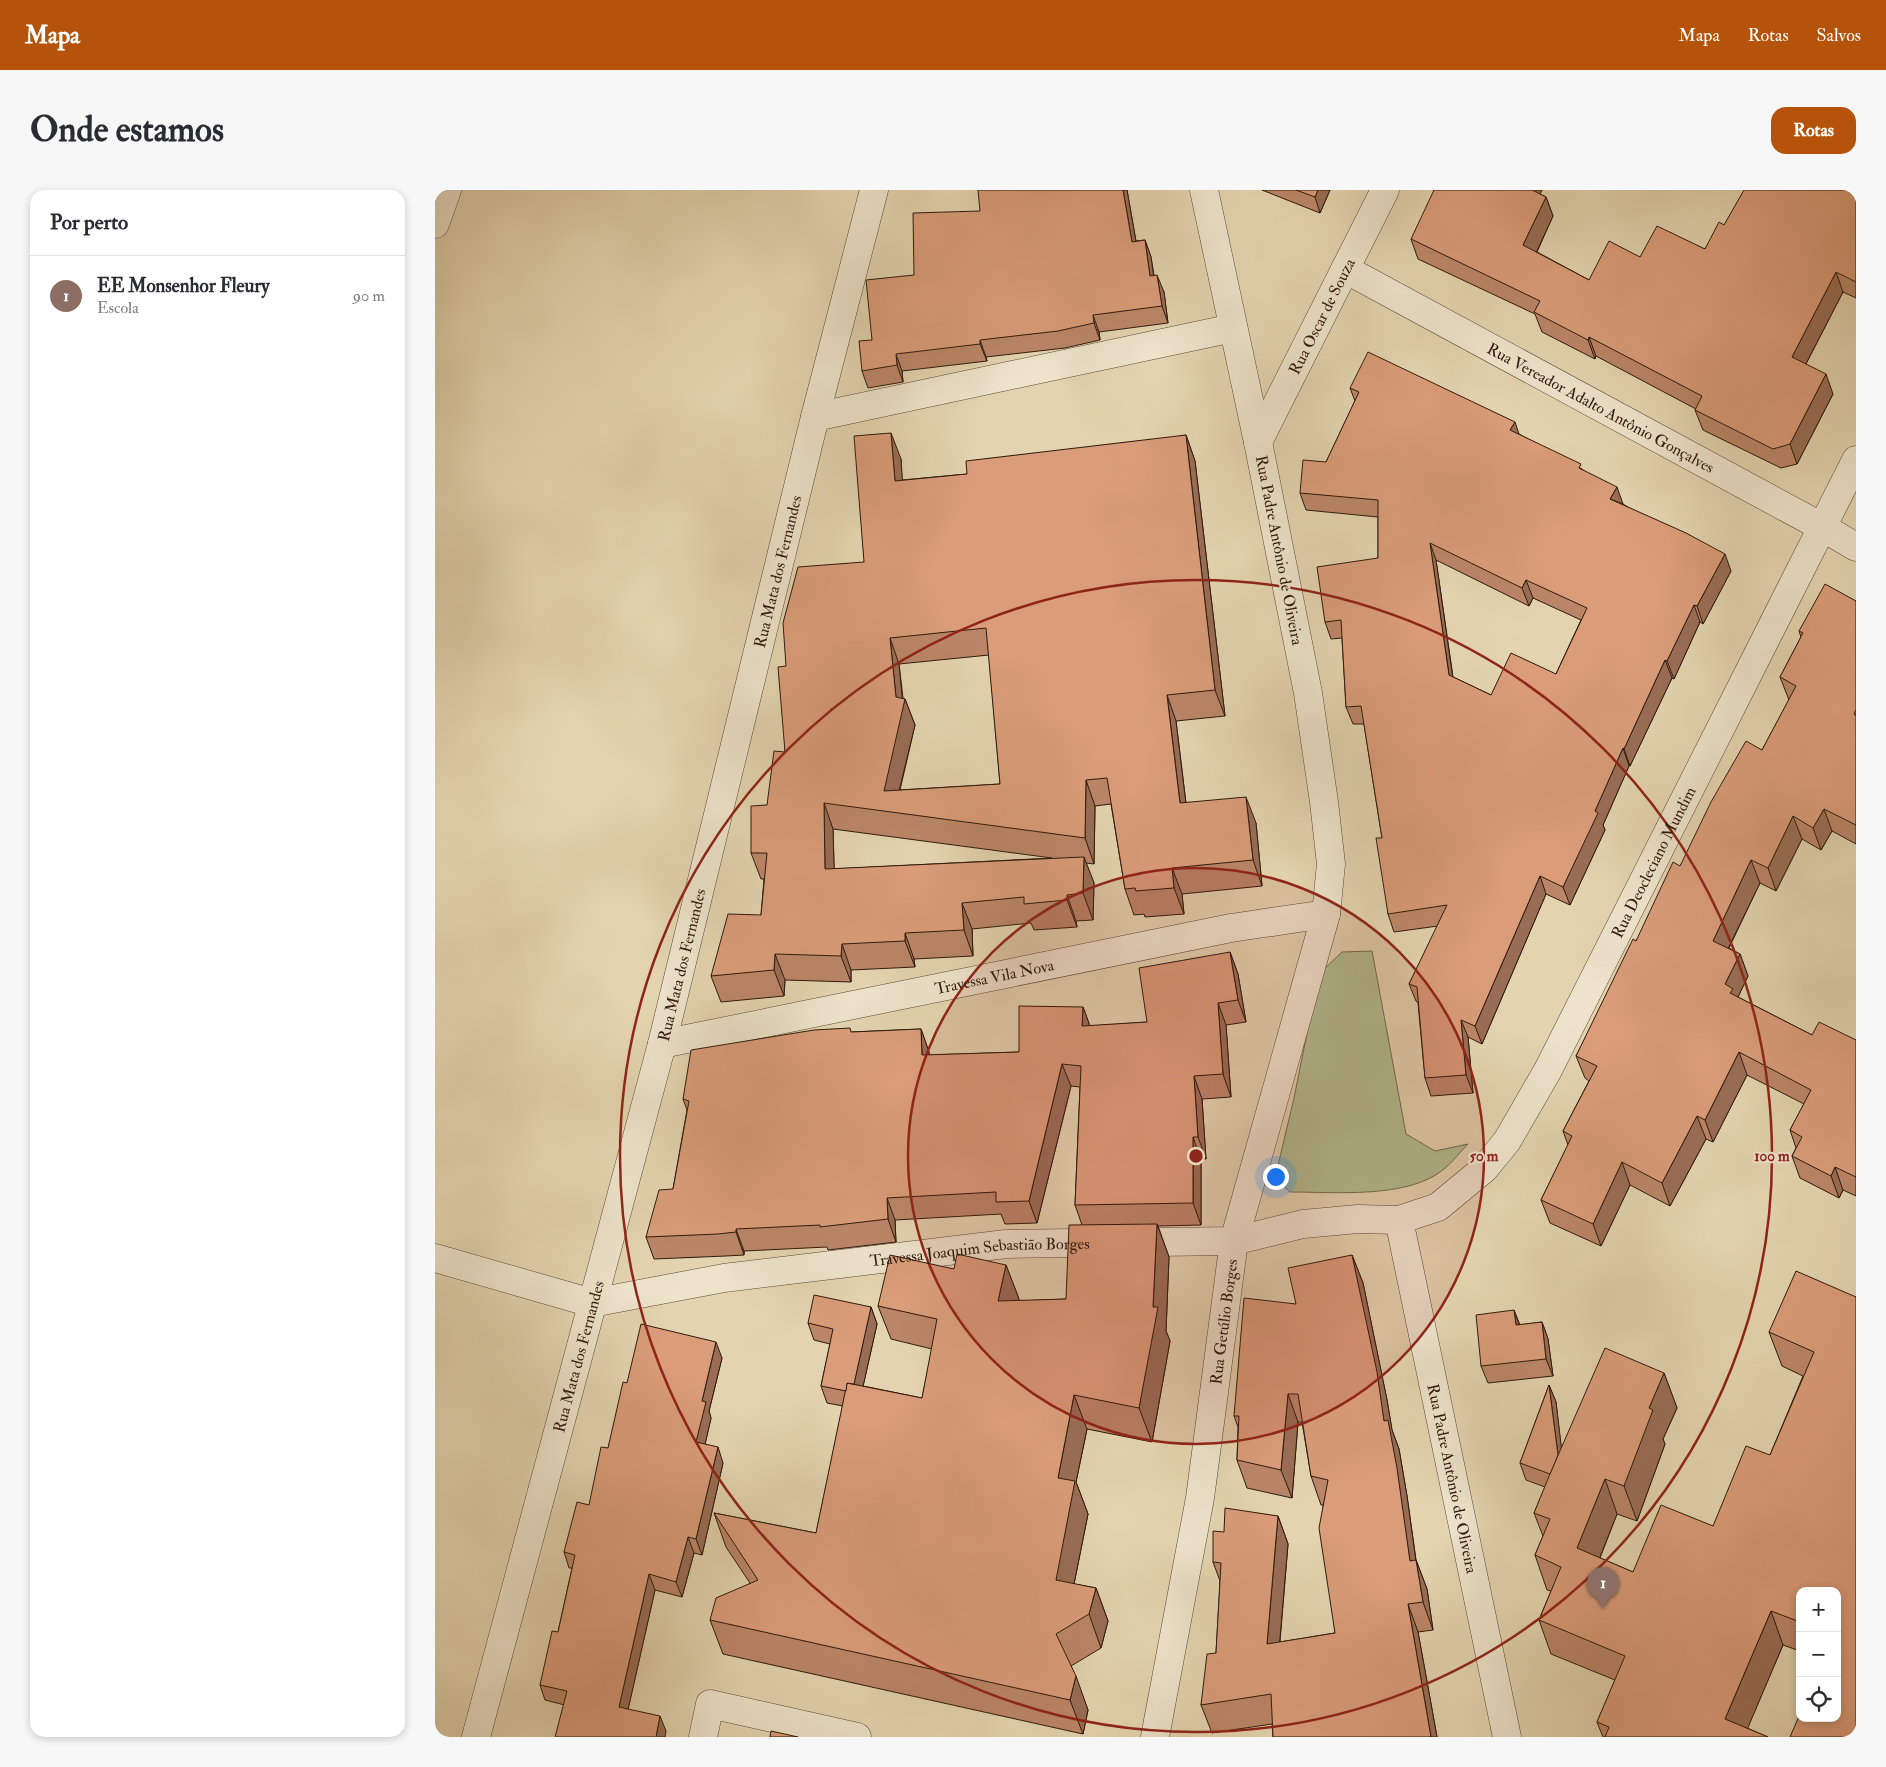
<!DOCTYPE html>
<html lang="pt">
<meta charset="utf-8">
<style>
body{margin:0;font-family:"IM FELL Double Pica",serif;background:#f7f7f7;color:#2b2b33}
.controls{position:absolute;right:15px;bottom:15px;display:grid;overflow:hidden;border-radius:10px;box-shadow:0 2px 8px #0003}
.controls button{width:45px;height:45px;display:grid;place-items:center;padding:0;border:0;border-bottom:1px solid #e1e1e2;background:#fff;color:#2b2b33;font:25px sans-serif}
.you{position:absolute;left:840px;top:986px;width:18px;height:18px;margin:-12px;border:4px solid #fff;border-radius:50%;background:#1a73e8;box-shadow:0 0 0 8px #1a73e833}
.badge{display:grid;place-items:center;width:32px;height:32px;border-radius:50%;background:#b45309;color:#fff;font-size:16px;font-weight:700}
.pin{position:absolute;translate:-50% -41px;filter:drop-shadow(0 1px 2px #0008)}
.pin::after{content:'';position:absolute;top:26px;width:18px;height:15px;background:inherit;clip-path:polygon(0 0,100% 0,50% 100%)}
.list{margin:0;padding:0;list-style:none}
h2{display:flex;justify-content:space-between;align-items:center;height:65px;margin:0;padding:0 20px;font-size:21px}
h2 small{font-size:16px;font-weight:400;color:#7c7c81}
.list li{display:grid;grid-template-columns:32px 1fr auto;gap:15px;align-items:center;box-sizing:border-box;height:80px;padding:0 20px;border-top:1px solid #e1e1e2}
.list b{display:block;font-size:19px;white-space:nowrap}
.list p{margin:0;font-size:16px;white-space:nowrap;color:#7c7c81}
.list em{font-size:16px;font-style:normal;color:#7c7c81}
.icon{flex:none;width:28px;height:28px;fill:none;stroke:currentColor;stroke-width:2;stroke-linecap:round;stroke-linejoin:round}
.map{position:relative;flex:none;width:1421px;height:1547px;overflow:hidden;border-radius:15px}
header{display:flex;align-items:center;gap:30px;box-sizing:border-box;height:70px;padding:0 25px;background:#b45309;color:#fff}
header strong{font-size:24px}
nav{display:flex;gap:28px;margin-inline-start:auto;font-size:18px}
.intro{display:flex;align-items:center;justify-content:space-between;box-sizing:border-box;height:120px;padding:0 30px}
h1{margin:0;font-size:35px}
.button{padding:12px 22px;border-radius:15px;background:#b45309;color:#fff;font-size:18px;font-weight:700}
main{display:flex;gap:30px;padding:0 30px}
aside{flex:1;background:#fff;border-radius:15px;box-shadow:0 2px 8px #0003}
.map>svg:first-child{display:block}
.green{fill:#afbe8e;stroke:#6f6c4d}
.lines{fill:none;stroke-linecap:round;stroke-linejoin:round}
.minor-casing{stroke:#5c4835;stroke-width:29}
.minor{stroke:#ede3cb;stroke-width:28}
.wall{fill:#bb8668;stroke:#2f190c;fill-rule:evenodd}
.shaded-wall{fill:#996d55;stroke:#2f190c}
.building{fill:#da9c79;stroke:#2f190c;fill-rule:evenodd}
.ring{fill:none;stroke:#8f2418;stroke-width:2.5}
.labels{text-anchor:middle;stroke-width:4;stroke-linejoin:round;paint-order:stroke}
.street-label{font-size:16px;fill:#2f190c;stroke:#ede3cb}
.centre{fill:#8f2418;stroke:#ede3cb;stroke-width:2.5}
.ring-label{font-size:15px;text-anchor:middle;font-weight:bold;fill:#8f2418;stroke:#ede3cb;stroke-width:4;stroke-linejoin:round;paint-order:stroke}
</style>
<header>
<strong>Mapa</strong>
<nav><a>Mapa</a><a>Rotas</a><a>Salvos</a></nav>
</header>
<div class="intro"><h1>Onde estamos</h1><a class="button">Rotas</a></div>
<main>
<aside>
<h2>Por perto<small></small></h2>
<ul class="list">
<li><span class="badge" style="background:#8d6e63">1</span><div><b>EE Monsenhor Fleury</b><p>Escola</p></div><em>90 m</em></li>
</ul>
</aside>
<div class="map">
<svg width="1421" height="1547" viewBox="0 0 1421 1547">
<rect width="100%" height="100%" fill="#e3d4af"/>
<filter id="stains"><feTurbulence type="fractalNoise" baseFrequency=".004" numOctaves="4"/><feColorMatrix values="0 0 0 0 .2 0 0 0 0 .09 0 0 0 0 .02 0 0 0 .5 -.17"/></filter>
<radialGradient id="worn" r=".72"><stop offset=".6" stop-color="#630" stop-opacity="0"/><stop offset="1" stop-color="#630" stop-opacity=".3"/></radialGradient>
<!-- green -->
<path class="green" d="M 937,761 L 971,944 L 1000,961 L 1033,954 C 1025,962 1018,972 1009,979 C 974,1009 899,1002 855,1002 L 840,988 L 859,908 L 884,784 L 907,762 Z"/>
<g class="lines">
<defs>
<g id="minor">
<polyline points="0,34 12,0"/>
<path id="s1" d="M 910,79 L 1387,337 L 1421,357"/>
<polyline points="380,227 798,138"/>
<path id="s2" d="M 823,252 L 950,0"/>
<path id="s3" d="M 227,854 L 796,738 L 891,724"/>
<path id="s4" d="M 964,1030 L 1072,1547"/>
<path id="s5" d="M 0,1068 L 157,1113 L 289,1088 L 571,1054 L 799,1051 L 868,1034 L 923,1029 L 964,1030 L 1003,1017 L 1049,979 L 1072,951 L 1113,880 L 1421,270"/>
<path id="s6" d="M 41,1547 L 227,854 L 380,227 L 439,0"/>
<polyline points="268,1547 275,1514 422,1547"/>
<path id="s7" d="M 720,1547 L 765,1308 L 799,1051 L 891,724 L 896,674 L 889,612 L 873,503 L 823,252 L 769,0"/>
</g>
</defs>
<!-- minor casing -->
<use href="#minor" class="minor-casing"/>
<!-- minor -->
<use href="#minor" class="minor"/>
</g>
<!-- wall -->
<g class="wall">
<polygon points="692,0 701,51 710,50 716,67 719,85 729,102 733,133 664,142 665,150 630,158 551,167 552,171 467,181 468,192 433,198 427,181 437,150 479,85 545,21"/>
<polygon points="827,0 895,0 885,23"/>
<polygon points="1421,0 1421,108 1408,102 1371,174 1398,204 1362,274 1346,278 1268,240 1260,220 1261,219 1161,166 1160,169 1107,142 1100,124 983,69 976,49 1105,4 1111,7 1118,26 1102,62 1154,90 1205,67 1270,59 1289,35"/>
<path d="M 915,198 L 1084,244 L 1147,279 L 1188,314 L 1296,381 L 1268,434 L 1265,432 L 1239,489 L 1237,488 L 1195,576 L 1194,576 L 1168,635 L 1170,640 L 1135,715 L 1111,704 L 1047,854 L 1033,847 L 1038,903 L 996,906 L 990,888 L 983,813 L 981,811 L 974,794 L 1003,736 L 959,742 L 953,724 L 947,648 L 929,534 L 918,534 L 911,517 L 907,448 L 896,449 L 890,432 L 943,368 L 943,327 L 871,320 L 865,303 L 891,272 L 920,211 ZM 1001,370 L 1094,416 L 1098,408 L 1146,430 L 1121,484 L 1056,505 L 1018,487 Z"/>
<path d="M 751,245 L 760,271 L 790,526 L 741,531 L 751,613 L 821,633 L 827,696 L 747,704 L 749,724 L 710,727 L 709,724 L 699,725 L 690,699 L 676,614 L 660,616 L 659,674 L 651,673 L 659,693 L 658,730 L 641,731 L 642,737 L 599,740 L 596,733 L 537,739 L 538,766 L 479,769 L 480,777 L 416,780 L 416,792 L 350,790 L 349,806 L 286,812 L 276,786 L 326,725 L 329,689 L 326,689 L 316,663 L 350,562 L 351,476 L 429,372 L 466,269 L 467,290 L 532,284 ZM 554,465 L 565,594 L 465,600 L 480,535 L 470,509 L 468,508 L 464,474 ZM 398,639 L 617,668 L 399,679 Z"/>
<polygon points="1421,411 1421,654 1397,641 1386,660 1367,649 1341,701 1325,693 1294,758 1305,764 1313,786 1303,807 1377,845 1421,850 1421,1006 1408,1000 1404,1008 1365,988 1357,966 1361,958 1355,940 1369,914 1312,885 1278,952 1271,949 1235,1016 1195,995 1166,1056 1115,1033 1106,1010 1133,955 1128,941 1154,891 1150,888 1141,866 1201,751 1245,676 1327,560 1354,510 1345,487 1366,447 1364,441"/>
<polygon points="795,762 803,784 811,832 791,835 796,907 767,909 771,969 766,970 766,1035 723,1036 734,1067 731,1141 735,1151 717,1252 652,1239 641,1292 653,1324 639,1394 661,1398 673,1431 666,1458 636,1476 653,1520 648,1544 288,1464 275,1430 315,1393 291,1357 279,1323 381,1343 408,1216 392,1213 386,1196 395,1154 379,1150 373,1133 436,1117 442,1134 428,1196 487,1208 497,1159 456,1149 443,1116 519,1079 571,1075 584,1109 583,1111 631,1109 647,1035 640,1015 645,897 636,896 602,1033 570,1034 566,1024 460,1030 461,1052 393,1060 392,1057 309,1061 309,1065 291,1066 219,1069 211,1047 238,999 252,920 248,909 417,842 486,839 494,862 494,865 584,862 648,817 655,836 712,832"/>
<polygon points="917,1065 928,1093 952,1210 957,1240 964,1259 972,1306 981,1370 992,1399 998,1440 983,1442 1002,1547 838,1547 837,1534 777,1543 766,1515 781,1463 785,1391 778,1372 789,1342 843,1326 853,1354 845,1452 900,1443 888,1315 886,1315 876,1286 867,1232 863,1232 857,1308 812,1298 802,1270 803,1237 799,1226 861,1114"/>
<polygon points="1421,1107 1402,1528 1402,1401 1365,1401 1365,1461 1348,1455 1312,1538 1333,1547 1168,1547 1162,1532 1180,1490 1116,1464 1104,1430 1116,1401 1112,1400 1100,1365 1108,1346 1099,1323 1110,1297 1091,1290 1085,1273 1114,1195 1121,1212 1126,1257 1229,1183 1242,1218 1228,1249 1230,1254 1202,1331 1182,1324 1165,1368 1198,1382 1278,1336 1335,1265 1368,1186 1347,1176 1334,1142"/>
<polygon points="1079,1120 1085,1135 1107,1132 1113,1149 1118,1186 1053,1193 1046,1176"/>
<polygon points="287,1168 274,1221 276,1228 270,1254 288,1273 267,1365 259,1363 247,1407 220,1400 193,1519 231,1541 110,1510 105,1495 123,1442 137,1378 134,1378 129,1362 154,1315 173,1258 192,1193"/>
</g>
<!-- shaded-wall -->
<g class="shaded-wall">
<polygon points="688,0 692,0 704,69 697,52"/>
<polygon points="883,0 895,0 885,23 880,7"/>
<polygon points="1093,0 1107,0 1099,17"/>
<polygon points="1111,7 1118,26 1096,74 1088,55"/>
<polygon points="710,50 716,67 721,103 715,86"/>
<polygon points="1401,82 1408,102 1364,187 1357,167"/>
<polygon points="722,85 729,102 733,133 727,116"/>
<polygon points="658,125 664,142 665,150 659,133"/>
<polygon points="1154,147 1161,166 1160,169 1153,150"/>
<polygon points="545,150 551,167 552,171 545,154"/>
<polygon points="461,164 467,181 468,192 462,175"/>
<polygon points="1391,184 1398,204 1362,274 1355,254"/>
<polygon points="1080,232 1086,250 1075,240"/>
<polygon points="456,243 466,269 469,317 460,291"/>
<polygon points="751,245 760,271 790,526 780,500"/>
<polygon points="1182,297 1188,314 1175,309"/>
<polygon points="995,353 1001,370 1020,503 1014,485"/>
<polygon points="1290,364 1296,381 1268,434 1262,416"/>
<polygon points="1091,390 1098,408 1094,416 1087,398"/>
<polygon points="1259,415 1265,432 1239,489 1232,471"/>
<polygon points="455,448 464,474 468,516 470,509 480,535 459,622 449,601 461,507"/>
<polygon points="1230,470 1237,488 1195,576 1189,559"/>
<polygon points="732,505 741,531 754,639 745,613"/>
<polygon points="1188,558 1194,576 1168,635 1170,640 1135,715 1128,697 1160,621"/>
<polygon points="651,590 660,616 659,674 650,648"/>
<polygon points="811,607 821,633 827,696 818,670"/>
<polygon points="389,613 398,639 400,705 390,679"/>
<polygon points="1389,619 1397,641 1386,660 1378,638"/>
<polygon points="1358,626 1367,649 1341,701 1333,678"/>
<polygon points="649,667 659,693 658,730 648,703"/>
<polygon points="1316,670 1325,693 1286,773 1278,751"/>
<polygon points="737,678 747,704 749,724 739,698"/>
<polygon points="1105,686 1111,704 1047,854 1040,836"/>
<polygon points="632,705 641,731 642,737 632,710"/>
<polygon points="527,713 537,739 538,766 529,740"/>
<polygon points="470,743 479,769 480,777 470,751"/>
<polygon points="407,754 416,780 416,792 406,766"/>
<polygon points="795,762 803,784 811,832 803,810"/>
<polygon points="340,764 350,790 349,806 339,780"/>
<polygon points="1305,764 1313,786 1302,809 1306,821 1290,794"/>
<polygon points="783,813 791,835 796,907 788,884"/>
<polygon points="648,817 656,839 647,836"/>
<polygon points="1026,830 1033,847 1038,903 1031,885"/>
<polygon points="486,839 494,862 495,888 487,865"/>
<polygon points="1304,862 1312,885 1278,952 1270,930"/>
<polygon points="627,874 636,896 602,1033 594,1011"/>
<polygon points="759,886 767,909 771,969 763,947"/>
<polygon points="1262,926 1271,949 1235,1016 1227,993"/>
<polygon points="758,947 766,970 766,1035 758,1013"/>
<polygon points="1187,972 1195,995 1166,1056 1158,1034"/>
<polygon points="1400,977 1408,1000 1404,1008 1396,986"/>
<polygon points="452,1008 460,1030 461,1052 453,1029"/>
<polygon points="722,1034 734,1067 731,1141 735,1151 717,1252 704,1218 718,1117"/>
<polygon points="301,1039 309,1061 309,1065 301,1042"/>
<polygon points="917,1065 928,1093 952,1210 957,1240 964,1259 972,1306 985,1400 975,1371 949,1231"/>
<polygon points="571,1075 584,1109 575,1145 563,1111"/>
<polygon points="436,1117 442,1134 423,1219 417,1202"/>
<polygon points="1079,1120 1085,1137 1081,1135"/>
<polygon points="1107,1132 1113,1149 1118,1186 1111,1169"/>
<polygon points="281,1152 287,1168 274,1221 276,1228 267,1268 261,1252 267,1211"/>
<polygon points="1229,1183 1242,1218 1228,1249 1230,1254 1202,1331 1189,1296 1214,1218"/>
<polygon points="1114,1195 1121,1212 1132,1305 1126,1288"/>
<polygon points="853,1204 863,1232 857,1308 846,1280"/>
<polygon points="639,1205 652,1239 641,1292 653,1324 633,1424 621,1390 623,1288"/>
<polygon points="283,1257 288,1273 267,1365 261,1349"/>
<polygon points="1170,1289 1182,1324 1155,1392 1142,1358"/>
<polygon points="843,1326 853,1354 842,1483 832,1454"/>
<polygon points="253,1347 259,1363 247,1407 241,1392"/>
<polygon points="981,1370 992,1399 998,1440 988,1412"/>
<polygon points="214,1384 220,1400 190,1533 184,1517"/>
<polygon points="661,1398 673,1431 666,1458 654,1424"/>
<polygon points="973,1414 983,1442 1002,1547 996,1547"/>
<polygon points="1336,1421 1348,1455 1309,1547 1290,1529"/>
<polygon points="641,1486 653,1520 648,1544 635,1510"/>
<polygon points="225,1526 231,1541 230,1547 221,1547"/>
</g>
<!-- building -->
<g class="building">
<polygon points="543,0 688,0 697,52 710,50 715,86 722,85 727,116 658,125 659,133 623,141 545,150 545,154 461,164 462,175 427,181 424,151 437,150 431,90 479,85 478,23 545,21"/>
<polygon points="861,0 883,0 880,7"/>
<polygon points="999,0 1097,0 1111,7 1088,55 1154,90 1174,51 1205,67 1222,36 1270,59 1284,32 1289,35 1309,0 1421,0 1421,92 1401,82 1357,167 1391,184 1355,254 1338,259 1260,220 1267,206 1154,147 1153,150 1099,122 1105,111 976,49"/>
<path d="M 933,162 L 1080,232 L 1075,240 L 1146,274 L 1144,278 L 1182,297 L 1175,309 L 1251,343 L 1290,364 L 1262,416 L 1259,415 L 1232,471 L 1230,470 L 1189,559 L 1188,558 L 1160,621 L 1163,623 L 1128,697 L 1105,686 L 1040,836 L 1026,830 L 1031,885 L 990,888 L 982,797 L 974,794 L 1012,715 L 953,724 L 941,648 L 947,648 L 926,516 L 911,517 L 906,430 L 890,432 L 882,377 L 943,368 L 943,310 L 865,303 L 868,270 L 891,272 L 924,202 L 915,198 ZM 995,353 L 1087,398 L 1091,390 L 1152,418 L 1121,484 L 1076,463 L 1056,505 L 1014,485 Z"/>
<path d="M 456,243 L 460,291 L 532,284 L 531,271 L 751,245 L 780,500 L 732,505 L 745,613 L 811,607 L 818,670 L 737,678 L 739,698 L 701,701 L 700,698 L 690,699 L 672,588 L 651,590 L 650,648 L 389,613 L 390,679 L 649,667 L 648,703 L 632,705 L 632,710 L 589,714 L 589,707 L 527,713 L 529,740 L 470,743 L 470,751 L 407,754 L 406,766 L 340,764 L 339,780 L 276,786 L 293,724 L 326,725 L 332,663 L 316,663 L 316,616 L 332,615 L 339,561 L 350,562 L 343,477 L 351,476 L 348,433 L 363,377 L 429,372 L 419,246 ZM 551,438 L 565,594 L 449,601 L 470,509 L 461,507 L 455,448 Z"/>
<polygon points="1390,394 1421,411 1421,520 1419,524 1421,526 1421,635 1389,619 1378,638 1358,626 1333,678 1316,670 1278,751 1305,764 1290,794 1298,799 1295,803 1377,845 1384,832 1421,850 1421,987 1400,977 1396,986 1357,966 1367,947 1355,940 1376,900 1304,862 1270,930 1262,926 1227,993 1187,972 1158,1034 1106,1010 1137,946 1128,941 1162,876 1141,866 1198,749 1201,751 1238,672 1245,676 1276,612 1311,551 1327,560 1361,496 1345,487 1368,443 1364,441"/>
<polygon points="795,762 803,810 783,813 788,884 759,886 763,947 758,947 758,1013 640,1015 646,876 627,874 594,1011 561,1012 561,1002 452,1008 453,1029 385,1037 385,1035 301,1039 301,1042 283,1044 211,1047 224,1000 238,999 254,911 248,909 256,860 379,840 415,838 416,842 486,839 487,865 584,862 584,816 648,817 647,836 712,832 704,778"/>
<polygon points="722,1034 718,1117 723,1117 704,1218 639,1205 623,1288 640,1291 621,1390 661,1398 654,1424 621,1444 641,1486 635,1510 275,1430 281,1408 323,1390 279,1323 381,1343 412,1193 487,1208 502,1129 443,1116 455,1065 519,1079 522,1064 571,1075 563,1111 631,1109 634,1035"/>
<polygon points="917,1065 942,1182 949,1231 953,1230 962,1278 975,1371 981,1370 988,1412 973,1414 996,1547 838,1547 836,1504 766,1515 772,1464 781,1463 786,1373 778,1372 778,1341 789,1342 790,1318 843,1326 832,1454 900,1443 884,1338 893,1290 876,1286 863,1204 853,1204 846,1280 802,1270 804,1226 799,1226 809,1108 861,1114 853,1078"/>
<polygon points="1361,1081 1421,1107 1421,1547 1355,1547 1365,1524 1365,1528 1402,1528 1402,1401 1365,1401 1365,1432 1336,1421 1290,1529 1333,1547 1170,1547 1174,1537 1162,1532 1190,1466 1104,1430 1126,1377 1100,1365 1115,1329 1099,1323 1117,1279 1170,1158 1229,1183 1214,1218 1218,1220 1189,1296 1170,1289 1142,1358 1198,1382 1226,1315 1278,1336 1311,1256 1335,1265 1379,1162 1334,1142"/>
<polygon points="379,1105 436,1117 419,1194 412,1193 411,1201 386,1196 398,1139 373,1133"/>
<polygon points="1079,1120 1081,1135 1107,1132 1111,1169 1046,1176 1041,1125"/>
<polygon points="206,1134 281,1152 267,1211 271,1212 261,1252 283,1257 261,1349 253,1347 241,1392 214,1384 184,1517 225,1526 221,1547 120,1547 132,1501 105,1495 117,1441 123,1442 140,1365 129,1362 142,1312 154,1315 166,1257 173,1258 188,1192 192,1193"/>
<polygon points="1114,1195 1123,1265 1115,1284 1085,1273"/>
<polygon points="336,1541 363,1547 335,1547"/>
</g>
<!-- distance rings -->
<circle cx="761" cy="966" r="288" fill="#8f2418" fill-opacity=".12"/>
<g class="ring">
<circle cx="761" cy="966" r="288"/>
<circle cx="761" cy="966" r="576"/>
</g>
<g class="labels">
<!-- street labels -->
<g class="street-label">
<text dy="6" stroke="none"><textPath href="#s2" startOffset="141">Rua Oscar de Souza</textPath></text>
<text dy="6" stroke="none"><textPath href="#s1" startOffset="291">Rua Vereador Adalto Antônio Gonçalves</textPath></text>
<text transform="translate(845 360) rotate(79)" y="6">Rua Padre Antônio de Oliveira</text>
<text dy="6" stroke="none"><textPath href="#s6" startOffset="1204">Rua Mata dos Fernandes</textPath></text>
<text dy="6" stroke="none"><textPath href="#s5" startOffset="1429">Rua Deocleciano Mundim</textPath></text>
<text dy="6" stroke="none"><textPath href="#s6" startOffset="799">Rua Mata dos Fernandes</textPath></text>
<text dy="6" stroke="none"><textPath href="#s3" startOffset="339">Travessa Vila Nova</textPath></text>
<text dy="6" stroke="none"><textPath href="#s5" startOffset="555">Travessa Joaquim Sebastião Borges</textPath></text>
<text dy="6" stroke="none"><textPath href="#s7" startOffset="421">Rua Getúlio Borges</textPath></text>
<text dy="6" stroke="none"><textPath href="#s6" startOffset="394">Rua Mata dos Fernandes</textPath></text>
<text dy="6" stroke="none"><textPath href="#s4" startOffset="264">Rua Padre Antônio de Oliveira</textPath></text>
</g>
</g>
<circle cx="761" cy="966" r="8" class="centre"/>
<g class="ring-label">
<text x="1049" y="971">50 m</text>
<text x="1337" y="971">100 m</text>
</g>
<rect width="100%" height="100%" filter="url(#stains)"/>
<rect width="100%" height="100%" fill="url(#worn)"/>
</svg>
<div class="controls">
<button>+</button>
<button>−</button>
<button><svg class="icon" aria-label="locate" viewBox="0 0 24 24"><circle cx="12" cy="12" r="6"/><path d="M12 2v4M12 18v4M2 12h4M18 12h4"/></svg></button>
</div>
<div class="you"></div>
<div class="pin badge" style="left:1168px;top:1418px;background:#8d6e63">1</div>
</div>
</main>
